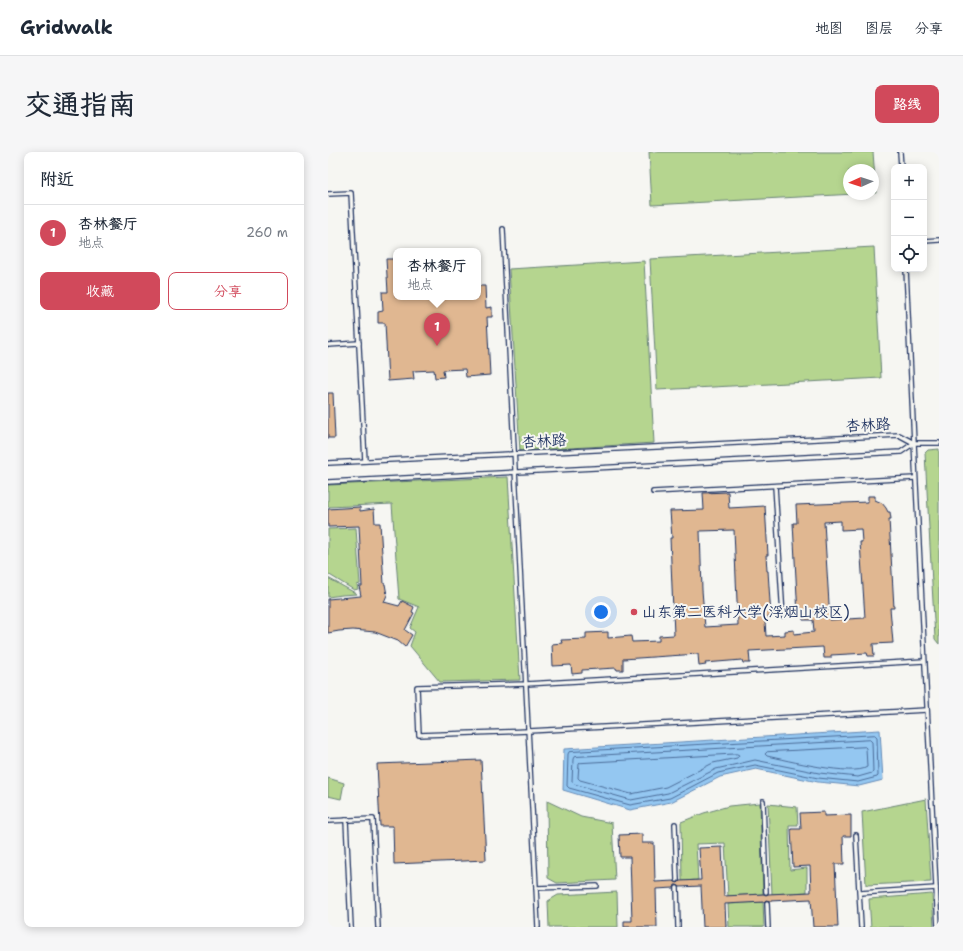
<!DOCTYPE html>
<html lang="zh">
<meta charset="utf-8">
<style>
body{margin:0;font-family:"Shantell Sans","LXGW WenKai TC",sans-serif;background:#f6f6f7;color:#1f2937}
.controls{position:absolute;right:12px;top:12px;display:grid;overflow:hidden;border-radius:8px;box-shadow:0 2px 10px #0003}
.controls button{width:36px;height:36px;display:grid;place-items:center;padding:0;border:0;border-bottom:1px solid #e0e1e3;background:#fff;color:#1f2937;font:20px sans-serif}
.compass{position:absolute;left:515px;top:12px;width:36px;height:36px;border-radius:50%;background:#fff;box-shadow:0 2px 10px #0003;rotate:267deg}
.you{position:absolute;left:273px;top:460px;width:14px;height:14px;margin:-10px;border:3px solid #fff;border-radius:50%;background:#1a73e8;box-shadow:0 0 0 6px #1a73e833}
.badge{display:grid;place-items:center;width:26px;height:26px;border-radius:50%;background:#d1495b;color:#fff;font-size:13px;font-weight:700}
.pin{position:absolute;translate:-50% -33px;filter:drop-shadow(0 1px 2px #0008)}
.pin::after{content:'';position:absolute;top:21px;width:14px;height:12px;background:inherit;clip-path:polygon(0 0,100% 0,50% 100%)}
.popup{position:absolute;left:65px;top:96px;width:88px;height:52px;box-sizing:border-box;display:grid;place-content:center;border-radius:8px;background:#fff;filter:drop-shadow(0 1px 3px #0005);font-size:13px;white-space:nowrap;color:#747a83}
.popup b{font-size:15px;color:#1f2937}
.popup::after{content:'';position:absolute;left:50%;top:100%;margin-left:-8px;border:8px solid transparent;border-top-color:#fff}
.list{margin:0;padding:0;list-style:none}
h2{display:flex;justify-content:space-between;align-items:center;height:52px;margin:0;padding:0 16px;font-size:17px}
h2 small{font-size:13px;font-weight:400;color:#747a83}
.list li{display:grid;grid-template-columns:26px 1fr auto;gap:12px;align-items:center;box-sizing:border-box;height:56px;padding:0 16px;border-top:1px solid #e0e1e3}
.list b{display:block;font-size:15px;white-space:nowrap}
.list p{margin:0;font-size:13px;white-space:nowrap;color:#747a83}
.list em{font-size:13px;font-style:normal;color:#747a83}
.actions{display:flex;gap:8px;padding:12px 16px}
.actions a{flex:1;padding:9px 0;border:1px solid #d1495b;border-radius:8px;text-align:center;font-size:14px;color:#d1495b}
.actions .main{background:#d1495b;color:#fff}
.icon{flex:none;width:22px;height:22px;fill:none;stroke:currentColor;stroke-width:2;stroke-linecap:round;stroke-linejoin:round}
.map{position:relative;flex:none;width:611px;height:775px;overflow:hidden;border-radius:8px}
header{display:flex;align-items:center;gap:24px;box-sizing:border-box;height:56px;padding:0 20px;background:#fff;border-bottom:1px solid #e0e1e3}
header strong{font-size:19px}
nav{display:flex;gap:22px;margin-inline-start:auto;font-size:14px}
.intro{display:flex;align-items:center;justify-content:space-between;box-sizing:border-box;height:96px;padding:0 24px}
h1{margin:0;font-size:28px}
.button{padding:10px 18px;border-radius:8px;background:#d1495b;color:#fff;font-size:14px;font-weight:700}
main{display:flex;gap:24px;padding:0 24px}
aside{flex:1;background:#fff;border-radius:8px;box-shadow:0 2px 10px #0003}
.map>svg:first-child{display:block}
.green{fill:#b5d58f;stroke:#688276}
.water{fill:#94c7f1;stroke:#648ab6}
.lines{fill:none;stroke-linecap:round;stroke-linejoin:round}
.shore{stroke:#4b6c99;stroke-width:1}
.building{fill:#e0b791;stroke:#1b2f5e;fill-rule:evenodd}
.service-casing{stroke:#1b2f5e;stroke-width:6}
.service{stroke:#f6f6f2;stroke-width:3.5}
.poi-dot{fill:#d1495b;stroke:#f6f6f2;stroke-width:1.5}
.labels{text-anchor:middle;stroke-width:4;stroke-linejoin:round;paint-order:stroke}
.street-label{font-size:15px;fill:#1b2f5e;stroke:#f6f6f2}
.poi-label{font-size:15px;fill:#1b2f5e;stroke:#f6f6f2;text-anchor:start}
</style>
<header>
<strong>Gridwalk</strong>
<nav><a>地图</a><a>图层</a><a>分享</a></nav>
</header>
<div class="intro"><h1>交通指南</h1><a class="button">路线</a></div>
<main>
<aside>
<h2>附近<small></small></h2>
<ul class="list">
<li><span class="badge">1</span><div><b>杏林餐厅</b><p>地点</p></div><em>260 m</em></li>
</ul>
<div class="actions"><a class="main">收藏</a><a>分享</a></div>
</aside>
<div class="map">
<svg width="611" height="775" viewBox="0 0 611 775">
<rect width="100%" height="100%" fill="#f6f6f2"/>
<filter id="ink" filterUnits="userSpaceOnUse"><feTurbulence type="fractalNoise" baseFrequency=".025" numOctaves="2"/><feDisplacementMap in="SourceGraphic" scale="8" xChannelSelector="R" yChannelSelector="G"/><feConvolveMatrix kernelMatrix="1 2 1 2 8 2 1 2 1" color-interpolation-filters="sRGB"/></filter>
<g filter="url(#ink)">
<!-- green -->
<g class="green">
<polygon points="321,0 545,0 548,41 545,41 545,18 521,18 521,42 527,42 324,53"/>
<polygon points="546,95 553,226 329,238 322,107"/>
<polygon points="316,109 326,291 192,299 181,117"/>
<polygon points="611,297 611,492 607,487 597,301 600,298"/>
<polygon points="180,325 192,528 112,530 82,494 87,480 82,476 91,455 71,447 64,352 0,355 0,333"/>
<polygon points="28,376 32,432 29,433 30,437 26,438 0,422 0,377"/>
<polygon points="0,426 29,442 14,443 0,445"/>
<polygon points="0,626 16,631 13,647 0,644"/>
<polygon points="598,647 603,730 538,733 534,660"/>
<polygon points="219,649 253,665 284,671 287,728 229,731 220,726"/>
<polygon points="432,651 435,742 400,744 397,691 368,692 370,728 354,729 353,670 376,661 401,654"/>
<polygon points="440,652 469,655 470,673 461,673 462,718 479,716 479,740 444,742"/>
<polygon points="289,740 290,775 221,775 220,749 230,743"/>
<polygon points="604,742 606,775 543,775 541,747"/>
<polygon points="435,750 436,775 401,775 400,752"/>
</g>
<!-- water -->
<polygon class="water" points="552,578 555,628 531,634 490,630 428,617 392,625 343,650 302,658 235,638 236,597"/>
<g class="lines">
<!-- shore -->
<g class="shore">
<polygon points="547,583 549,585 550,624 549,625 530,630 490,626 427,613 390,621 342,646 302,653 241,636 239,634 240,602 241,600"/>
<polygon points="542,588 544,590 545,620 544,621 530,625 491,621 427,608 388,617 340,641 303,648 246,632 244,630 245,607 246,605"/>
<path d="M 537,595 L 538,596 L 539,615 C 526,625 457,608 439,604 L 437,602 L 439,600 Z"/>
<polygon points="409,602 411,603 409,606 385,611 338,635 303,642 252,628 250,626 251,612 252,611"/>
</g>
</g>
<!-- building -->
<g class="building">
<polygon points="58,107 68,107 68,145 150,145 150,134 157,134 158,156 164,155 164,165 159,165 162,223 138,225 137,217 115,218 116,225 107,226 106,218 85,219 86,227 60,229 57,171 50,171 50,160 55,159 54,140 60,140"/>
<polygon points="0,241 5,241 7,286 0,286"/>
<path d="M 400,340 L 401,356 L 437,354 L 440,403 L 438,403 L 439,419 L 440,419 L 443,465 L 439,465 L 439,469 L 437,469 L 438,484 L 457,483 L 457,479 L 466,478 L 466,482 L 486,480 L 485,468 L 475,468 L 475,462 L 470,463 L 465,371 L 469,371 L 468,353 L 540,350 L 540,344 L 547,344 L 547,348 L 554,351 L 558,356 L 560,360 L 562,360 L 563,367 L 561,367 L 566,456 L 562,456 L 565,491 L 545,492 L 546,504 L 540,504 L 539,501 L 503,503 L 503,506 L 496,506 L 495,495 L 421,499 L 422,511 L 415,511 L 414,508 L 377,511 L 378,513 L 371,514 L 370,502 L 295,507 L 295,518 L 289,518 L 288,516 L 254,518 L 254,521 L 244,522 L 243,513 L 225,514 L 224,492 L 234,491 L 233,488 L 258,487 L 258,481 L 280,480 L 280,486 L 303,484 L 304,490 L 331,489 L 331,484 L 346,483 L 342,386 L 344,386 L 342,359 L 376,358 L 375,341 ZM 513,369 L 513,378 L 533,377 L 534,390 L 532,390 L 537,466 L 502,468 L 496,370 ZM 406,378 L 410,473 L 377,475 L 374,438 L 372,379 Z"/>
<polygon points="32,355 32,359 46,357 47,371 52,371 56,432 57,432 59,443 56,450 71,454 74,449 86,455 84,460 86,461 77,478 84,483 77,495 70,489 47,480 25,478 11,479 0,481 0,447 33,444 31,434 34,434 31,374 0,375 0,357"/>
<polygon points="153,608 158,708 66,712 65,674 52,674 49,612"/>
<polygon points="496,660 496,664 523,663 523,684 515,684 516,712 507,712 510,775 485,775 483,747 442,749 438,748 436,750 397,752 398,775 375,775 373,734 352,735 349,733 347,733 346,736 328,737 329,775 296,775 296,769 304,769 302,705 292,705 291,683 314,682 314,691 326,691 327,730 346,729 350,731 352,729 373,728 371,696 394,695 396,744 436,742 438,743 440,742 483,740 482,714 465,715 463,677 473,677 472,661"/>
</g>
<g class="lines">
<defs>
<g id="service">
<polyline points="572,0 573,15"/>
<polyline points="0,42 23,41 37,309"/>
<polyline points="175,77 210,775"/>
<polyline points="596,89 611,88"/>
<polyline points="578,117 586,291"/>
<polyline points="0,193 31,191"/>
<polyline points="0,311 571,283 586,291"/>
<polyline points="0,330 573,300 586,291"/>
<polyline points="447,334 455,464"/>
<polyline points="325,340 587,326"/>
<polyline points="596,509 198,532 89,535 91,583 201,579 599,558"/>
<polyline points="435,649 438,740"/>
<polyline points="18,668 23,775"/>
<polyline points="0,669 45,667 50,775"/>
<polyline points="347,672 349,728"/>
<polyline points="528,683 533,775"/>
<polyline points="208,736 269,734"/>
<polyline points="349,736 350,775"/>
<polyline points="532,741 608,736"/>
<polyline points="439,751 440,775"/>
<polyline points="610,775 586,291 611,291"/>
</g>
</defs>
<!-- service casing -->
<use href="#service" class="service-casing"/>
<!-- service -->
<use href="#service" class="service"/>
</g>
</g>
<!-- markers -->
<circle class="poi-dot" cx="306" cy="460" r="4"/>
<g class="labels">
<!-- street labels -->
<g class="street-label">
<text transform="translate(540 273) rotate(-3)" y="5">杏林路</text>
<text transform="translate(216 289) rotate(-3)" y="5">杏林路</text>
</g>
<!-- poi labels -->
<g class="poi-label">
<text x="314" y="465">山东第二医科大学(浮烟山校区)</text>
</g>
</g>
</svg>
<div class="controls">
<button>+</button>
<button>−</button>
<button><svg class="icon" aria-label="locate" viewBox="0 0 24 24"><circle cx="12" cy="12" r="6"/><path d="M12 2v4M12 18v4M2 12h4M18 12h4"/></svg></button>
</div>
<svg class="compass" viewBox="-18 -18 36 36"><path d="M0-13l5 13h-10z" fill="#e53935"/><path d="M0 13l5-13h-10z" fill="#747a83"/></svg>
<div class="you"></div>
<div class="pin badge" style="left:109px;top:194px">1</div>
<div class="popup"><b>杏林餐厅</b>地点</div>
</div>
</main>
